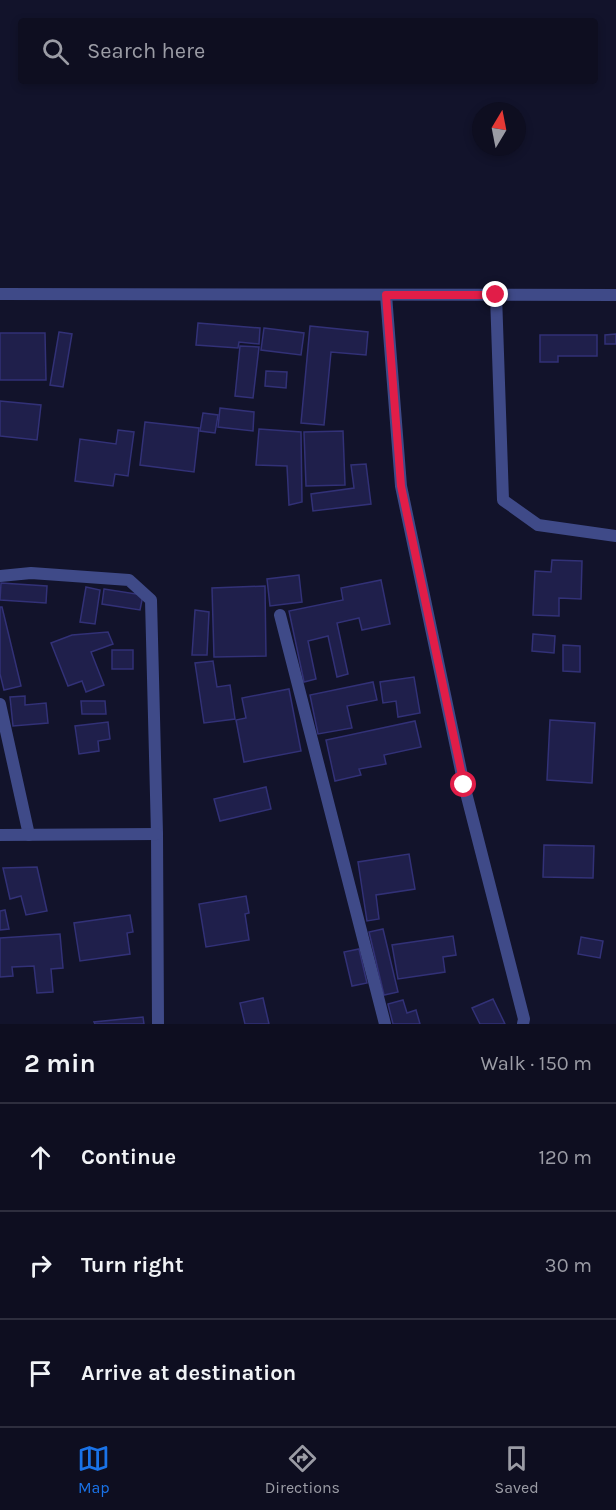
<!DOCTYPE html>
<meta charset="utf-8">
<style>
body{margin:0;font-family:Karla,sans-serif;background:#1c1c2d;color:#f1f3f6}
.compass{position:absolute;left:472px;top:102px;width:54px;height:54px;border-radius:50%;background:#0e0e20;box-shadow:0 3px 9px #0003;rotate:10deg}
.stop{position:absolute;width:18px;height:18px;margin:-14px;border:4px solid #e11d48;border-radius:50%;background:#fff}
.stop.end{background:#e11d48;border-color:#fff;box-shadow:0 2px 6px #0008}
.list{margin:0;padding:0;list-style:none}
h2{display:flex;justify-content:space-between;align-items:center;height:78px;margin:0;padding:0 24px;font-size:26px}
h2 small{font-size:20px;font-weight:400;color:#9b9ca5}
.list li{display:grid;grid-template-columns:39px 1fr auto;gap:18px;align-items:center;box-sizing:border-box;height:108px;padding:0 24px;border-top:2px solid #2e2e3e}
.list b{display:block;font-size:22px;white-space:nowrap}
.list em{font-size:20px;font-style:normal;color:#9b9ca5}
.icon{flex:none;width:33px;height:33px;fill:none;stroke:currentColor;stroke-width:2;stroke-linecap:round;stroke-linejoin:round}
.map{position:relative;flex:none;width:616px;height:1024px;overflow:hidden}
.search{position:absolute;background:#0e0e20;box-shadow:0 3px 9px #0003;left:18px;right:18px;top:18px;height:66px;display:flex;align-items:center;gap:15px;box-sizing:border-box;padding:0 21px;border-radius:6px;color:#9b9ca5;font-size:22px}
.sheet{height:402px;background:#0e0e20}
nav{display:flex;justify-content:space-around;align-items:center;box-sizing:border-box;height:84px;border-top:2px solid #2e2e3e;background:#0e0e20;font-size:16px;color:#9b9ca5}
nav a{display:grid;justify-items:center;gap:3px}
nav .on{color:#1a73e8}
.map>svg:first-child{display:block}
.building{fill:#1f1f4b;stroke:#323177;stroke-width:1.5}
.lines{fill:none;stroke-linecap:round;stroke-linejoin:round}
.street{stroke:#3f4a88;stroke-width:12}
.route{stroke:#e11d48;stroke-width:8}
</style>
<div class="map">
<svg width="616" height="1024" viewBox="0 0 616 1024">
<rect width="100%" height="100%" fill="#12132b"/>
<!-- building -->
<g class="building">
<polygon points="198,323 260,328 259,344 239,342 238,348 196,345"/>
<polygon points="310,326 368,332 366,355 331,352 324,425 301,423"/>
<polygon points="264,328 304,333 301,355 261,350"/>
<polygon points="59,332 72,334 63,387 50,385"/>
<polygon points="0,333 45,333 46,380 0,380"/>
<polygon points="616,334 616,344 605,344 605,335"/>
<polygon points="540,335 597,335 597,356 558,356 558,362 540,362"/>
<polygon points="240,346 259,347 253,398 235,396"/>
<polygon points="266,371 287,372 286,388 265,386"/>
<polygon points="0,401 41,405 37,440 0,436"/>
<polygon points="220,408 254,412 253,431 218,427"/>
<polygon points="203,413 218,415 215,433 200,431"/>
<polygon points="145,422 199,428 194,472 140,465"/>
<polygon points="259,429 301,432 302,502 289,505 287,466 256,465"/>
<polygon points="118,430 134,432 128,476 115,474 113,486 75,481 80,439 116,444"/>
<polygon points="343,431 345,485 306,486 304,432"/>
<polygon points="366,464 371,504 313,511 311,494 354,488 351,465"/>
<polygon points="552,560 582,561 581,599 559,598 559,616 533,615 535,571 551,572"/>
<polygon points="299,575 302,602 270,606 267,579"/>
<polygon points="381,580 390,624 362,630 359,618 337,623 348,674 337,677 328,636 308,641 316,679 304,682 289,611 343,600 341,588"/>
<polygon points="1,583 47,586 46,603 0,600"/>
<polygon points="265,586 266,656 214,657 212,588"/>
<polygon points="86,587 100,590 95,624 80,622"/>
<polygon points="104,589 143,595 140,610 102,604"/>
<polygon points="0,607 2,607 21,686 4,690 0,674"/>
<polygon points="195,610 209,612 207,655 192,655"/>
<polygon points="108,632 113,644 91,652 104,685 86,692 82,681 68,686 51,643 72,635"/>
<polygon points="533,634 555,636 554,653 532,651"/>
<polygon points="563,645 580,646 580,672 563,671"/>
<rect x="112" y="650" width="21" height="19"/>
<polygon points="213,661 217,687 230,685 235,719 204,723 195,663"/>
<polygon points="414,677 420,713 398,717 396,701 383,703 380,682"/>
<polygon points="373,682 377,700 347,706 352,728 318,734 310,695"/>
<polygon points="289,689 301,751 244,762 236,720 246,718 242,698"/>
<polygon points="25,696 25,705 46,703 48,723 13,726 10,697"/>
<polygon points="81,701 105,701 106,714 82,714"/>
<polygon points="550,720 595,723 592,783 547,780"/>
<polygon points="415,721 421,747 384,755 386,764 359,769 361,775 335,781 326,740"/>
<polygon points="108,722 110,739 98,741 99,751 79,754 75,726"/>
<polygon points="266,787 271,809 220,821 214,799"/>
<polygon points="544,845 594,846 593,878 543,877"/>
<polygon points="409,854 415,889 376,895 379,919 367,921 358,862"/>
<polygon points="37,867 47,911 26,915 21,896 10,899 3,868"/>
<polygon points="246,896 249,913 245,914 249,940 206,947 199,904"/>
<polygon points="5,910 9,929 0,930 0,911"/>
<polygon points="130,915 133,932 127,933 130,954 80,961 74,923"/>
<polygon points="383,929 398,992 384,995 369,932"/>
<polygon points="60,934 63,968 51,969 53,992 37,993 34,966 12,967 13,976 0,977 0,938"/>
<polygon points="453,936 456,955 443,957 445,972 398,979 392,945"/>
<polygon points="581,937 603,941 600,958 578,954"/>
<polygon points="359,949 367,983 352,986 344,952"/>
<polygon points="263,998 269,1024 245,1024 240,1003"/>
<polygon points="493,999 505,1024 480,1024 472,1008"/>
<polygon points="403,1000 407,1013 416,1010 420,1024 393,1024 388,1004"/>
<polygon points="143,1017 144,1024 95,1024 94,1022"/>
</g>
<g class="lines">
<!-- street -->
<g class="street">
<polyline points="0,294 616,295"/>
<polyline points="386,295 401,486 464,785 524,1019 523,1024"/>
<polyline points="496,295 503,500 538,525 616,536"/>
<polyline points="0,576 31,573 129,580 151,600 157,834 158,1024"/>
<polyline points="280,615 385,1024"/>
<polyline points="0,704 29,835"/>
<polyline points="0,835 157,834"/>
</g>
</g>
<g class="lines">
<!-- route -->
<polyline class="route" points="464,785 401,486 386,295 496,295"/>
</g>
</svg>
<svg class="compass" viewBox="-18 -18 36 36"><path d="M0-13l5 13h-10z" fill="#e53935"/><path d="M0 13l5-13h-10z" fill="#9b9ca5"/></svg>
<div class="stop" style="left:464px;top:785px"></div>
<div class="stop end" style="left:496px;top:295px"></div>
<div class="search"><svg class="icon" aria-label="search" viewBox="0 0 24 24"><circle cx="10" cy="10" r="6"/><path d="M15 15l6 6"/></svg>Search here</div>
</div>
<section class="sheet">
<h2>2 min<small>Walk · 150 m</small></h2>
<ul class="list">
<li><svg class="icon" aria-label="ahead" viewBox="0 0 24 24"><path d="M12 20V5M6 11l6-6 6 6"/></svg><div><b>Continue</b></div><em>120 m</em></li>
<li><svg class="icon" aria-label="right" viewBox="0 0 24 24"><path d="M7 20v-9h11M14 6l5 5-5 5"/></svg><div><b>Turn right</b></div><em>30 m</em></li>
<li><svg class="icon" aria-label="arrive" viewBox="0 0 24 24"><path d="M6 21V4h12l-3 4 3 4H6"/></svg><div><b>Arrive at destination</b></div></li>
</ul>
</section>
<nav>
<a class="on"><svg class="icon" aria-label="map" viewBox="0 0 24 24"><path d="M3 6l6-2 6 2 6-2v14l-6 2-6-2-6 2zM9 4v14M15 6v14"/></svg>Map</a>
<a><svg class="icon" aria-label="directions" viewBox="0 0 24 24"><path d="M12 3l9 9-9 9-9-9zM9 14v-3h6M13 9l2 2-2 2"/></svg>Directions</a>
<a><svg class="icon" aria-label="saved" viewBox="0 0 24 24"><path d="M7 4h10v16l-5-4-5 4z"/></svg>Saved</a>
</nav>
